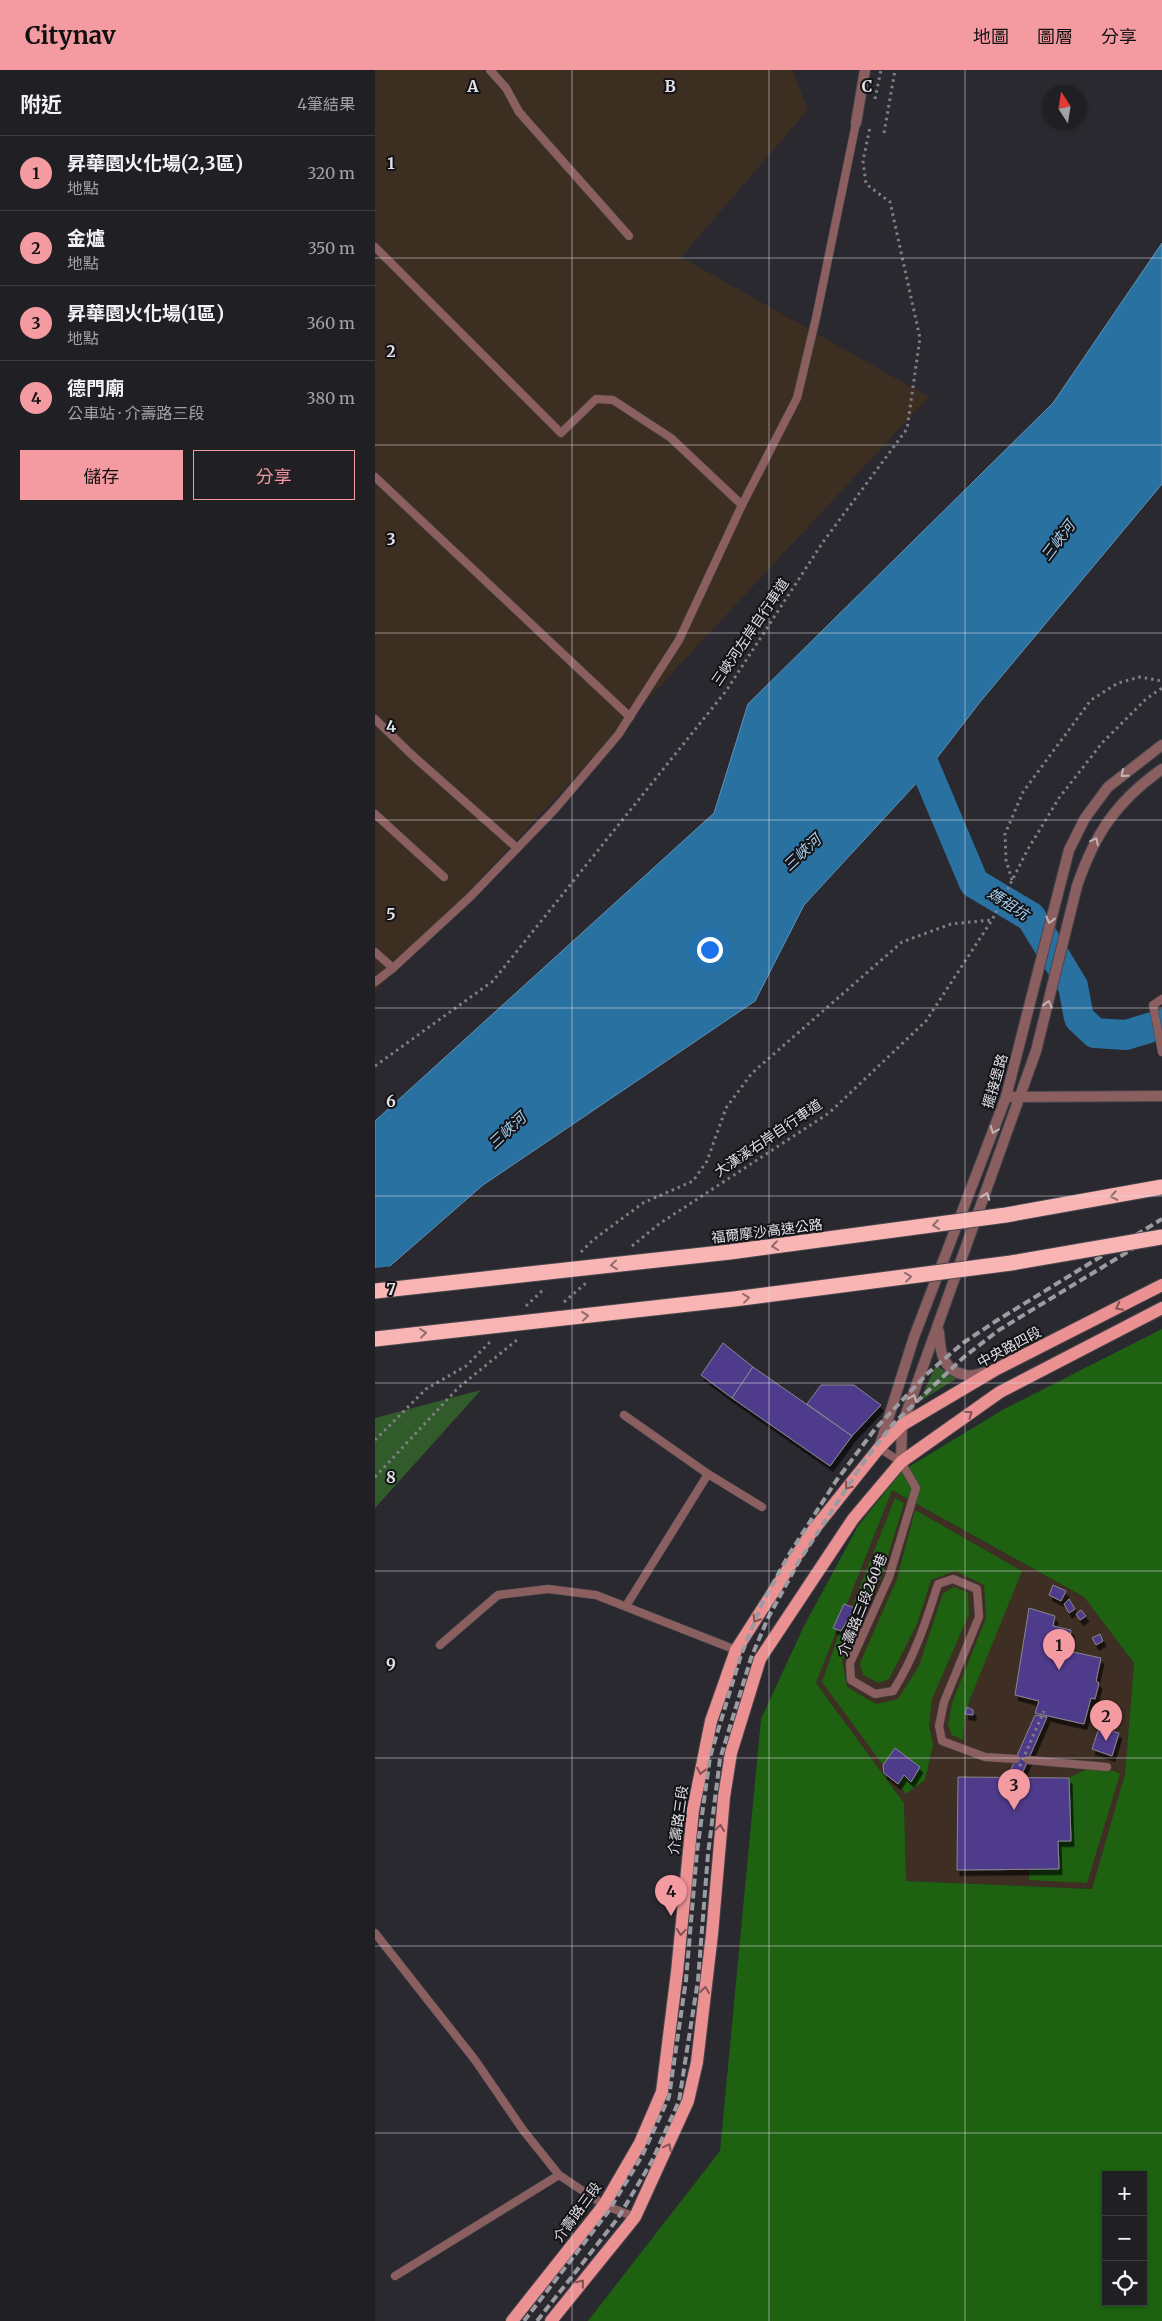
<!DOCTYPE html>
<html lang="zh-TW">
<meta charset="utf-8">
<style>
body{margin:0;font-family:Merriweather,"Noto Sans TC",serif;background:#2d2c31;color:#f1f3f6}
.controls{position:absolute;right:15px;bottom:15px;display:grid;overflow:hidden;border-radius:0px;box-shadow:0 1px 4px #0004}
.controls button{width:45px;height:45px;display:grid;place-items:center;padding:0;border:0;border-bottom:1px solid #3d3d41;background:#201f24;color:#f1f3f6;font:25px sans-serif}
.compass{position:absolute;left:667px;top:15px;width:45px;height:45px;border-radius:50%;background:#201f24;box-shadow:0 1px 4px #0004;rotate:348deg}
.you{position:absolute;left:334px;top:879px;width:18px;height:18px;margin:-12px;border:4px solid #fff;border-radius:50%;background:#1a73e8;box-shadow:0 0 0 8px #1a73e833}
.badge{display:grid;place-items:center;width:32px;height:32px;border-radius:50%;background:#f49aa1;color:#111;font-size:16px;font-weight:700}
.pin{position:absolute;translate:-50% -41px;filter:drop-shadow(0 1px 2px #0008)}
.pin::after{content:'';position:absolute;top:26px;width:18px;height:15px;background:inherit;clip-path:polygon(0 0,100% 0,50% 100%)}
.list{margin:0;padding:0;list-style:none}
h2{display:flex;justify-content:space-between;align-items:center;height:65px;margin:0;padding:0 20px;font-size:21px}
h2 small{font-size:16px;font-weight:400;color:#a2a2a6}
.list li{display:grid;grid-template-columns:32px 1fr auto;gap:15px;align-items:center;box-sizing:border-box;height:75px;padding:0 20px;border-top:1px solid #3d3d41}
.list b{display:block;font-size:19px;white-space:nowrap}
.list p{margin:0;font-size:16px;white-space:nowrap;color:#a2a2a6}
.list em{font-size:16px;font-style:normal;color:#a2a2a6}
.actions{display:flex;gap:10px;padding:15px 20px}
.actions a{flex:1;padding:11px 0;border:1px solid #f49aa1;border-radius:0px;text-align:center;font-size:18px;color:#f49aa1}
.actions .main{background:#f49aa1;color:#111}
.icon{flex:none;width:28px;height:28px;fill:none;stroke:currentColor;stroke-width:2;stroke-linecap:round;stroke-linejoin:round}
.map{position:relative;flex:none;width:787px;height:2251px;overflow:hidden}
header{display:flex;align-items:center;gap:30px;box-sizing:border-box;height:70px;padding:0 25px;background:#f49aa1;color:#111}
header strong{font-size:24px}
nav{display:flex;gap:28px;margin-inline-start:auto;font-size:18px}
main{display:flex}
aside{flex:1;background:#201f24}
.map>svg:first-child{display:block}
.commercial{fill:#3e2e23}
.industrial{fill:#3d2e22}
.green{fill:#325b2b}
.forest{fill:#1d6111;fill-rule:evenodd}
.water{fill:#2871a1;stroke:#6092b5}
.pier{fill:#2a2930}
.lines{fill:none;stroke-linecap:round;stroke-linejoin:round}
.river{stroke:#2871a1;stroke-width:30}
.building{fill:#4f3a8b;stroke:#898790;filter:url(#shadow)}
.service-casing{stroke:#47464d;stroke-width:9}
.minor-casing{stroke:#47464d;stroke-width:12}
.tertiary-casing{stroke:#47464d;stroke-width:12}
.primary-casing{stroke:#47464d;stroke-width:14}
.path{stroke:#807f85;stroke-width:3;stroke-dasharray:2.5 4;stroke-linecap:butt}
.service{stroke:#8b5f5f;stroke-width:8}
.minor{stroke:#8b5f5f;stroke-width:10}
.tertiary{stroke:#8b5f5f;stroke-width:10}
.primary{stroke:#ec9192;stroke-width:12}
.rail{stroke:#9c9ba1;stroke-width:4;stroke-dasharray:8 4;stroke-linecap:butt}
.motorway-bridge-casing{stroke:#47464d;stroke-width:17;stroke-linecap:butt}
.path-bridge{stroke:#807f85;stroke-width:3;stroke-dasharray:2.5 4;stroke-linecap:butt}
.motorway-bridge{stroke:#f8b5b4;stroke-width:15}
.oneway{stroke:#c3b3b6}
.oneway2{stroke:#916c6d}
.oneway3{stroke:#805254}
.grid{fill:none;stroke:#e1e0e5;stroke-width:1;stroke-opacity:0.55}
.labels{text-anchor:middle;stroke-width:4;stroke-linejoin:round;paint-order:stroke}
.street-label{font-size:14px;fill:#e1e0e5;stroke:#131216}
.water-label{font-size:15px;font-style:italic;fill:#a5d0f0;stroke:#131216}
.grid-label{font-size:16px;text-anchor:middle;font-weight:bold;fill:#e1e0e5;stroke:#131216;stroke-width:4;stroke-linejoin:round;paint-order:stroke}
</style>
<header>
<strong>Citynav</strong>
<nav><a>地圖</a><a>圖層</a><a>分享</a></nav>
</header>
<main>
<aside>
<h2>附近<small>4筆結果</small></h2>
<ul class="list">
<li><span class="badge">1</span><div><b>昇華園火化場(2,3區)</b><p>地點</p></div><em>320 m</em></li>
<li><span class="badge">2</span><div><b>金爐</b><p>地點</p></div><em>350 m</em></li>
<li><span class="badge">3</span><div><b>昇華園火化場(1區)</b><p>地點</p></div><em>360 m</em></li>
<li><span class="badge">4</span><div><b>德門廟</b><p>公車站 · 介壽路三段</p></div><em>380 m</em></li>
</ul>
<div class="actions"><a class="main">儲存</a><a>分享</a></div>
</aside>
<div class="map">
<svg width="787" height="2251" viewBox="0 0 787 2251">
<defs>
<filter id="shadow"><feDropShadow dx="3" dy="5.5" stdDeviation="0" flood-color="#0009"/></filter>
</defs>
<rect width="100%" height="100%" fill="#2a2930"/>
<!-- commercial -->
<polygon class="commercial" points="517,1420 709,1527 759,1593 750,1704 717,1819 531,1811 529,1733 441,1613"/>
<!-- industrial -->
<polygon class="industrial" points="0,0 417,0 433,40 306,187 554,327 0,922"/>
<!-- green -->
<g class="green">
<polygon points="561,1295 581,1309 545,1331 545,1330"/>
<polygon points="106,1320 0,1438 0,1348"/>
</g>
<!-- forest -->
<g class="forest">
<path d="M 787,1259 L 787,2251 L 213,2251 L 345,2081 L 386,1649 L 429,1556 L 483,1456 L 527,1401 L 629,1339 ZM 517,1420 L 709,1527 L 759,1593 L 750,1704 L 717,1819 L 531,1811 L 529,1733 L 441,1613 ZM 731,2105 L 768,2105 L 768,2232 L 731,2232 Z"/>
<polygon points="520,1428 529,1433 507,1505 467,1590 472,1617 501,1634 523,1629 544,1596 568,1523 579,1517 593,1523 594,1544 557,1629 554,1656 558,1675 550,1710 531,1724 523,1714 529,1705 536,1712 544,1697 520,1678 508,1695 447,1612 465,1560 480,1538 477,1537"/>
<polygon points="540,1440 647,1501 595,1629 590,1644 588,1670 577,1665 573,1655 577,1633 611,1548 609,1515 580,1501 556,1510 542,1554 514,1609 504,1613 488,1605 485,1593 522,1509"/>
<polygon points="712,1699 739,1701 745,1704 712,1813 654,1810 654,1800 684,1799 683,1771 696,1771 694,1708"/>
</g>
<!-- water -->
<polygon class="water" points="787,173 787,414 605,632 548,706 429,835 380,931 108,1115 0,1209 0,1051 339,743 373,634 678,333"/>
<!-- pier -->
<polygon class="pier" points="19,1196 2,1211 0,1212 0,1198"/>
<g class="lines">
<!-- river -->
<polyline class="river" points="537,666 599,813 656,847 698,916 704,948 720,963 751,965 787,954"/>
</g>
<!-- building -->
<g class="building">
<polygon points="348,1273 378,1297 357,1328 326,1305"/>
<polygon points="378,1297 477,1366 455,1396 357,1328"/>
<polygon points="446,1315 479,1315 506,1335 477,1366 432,1334"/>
<polygon points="678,1515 691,1521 686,1531 674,1525"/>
<polygon points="694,1529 700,1539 694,1543 689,1534"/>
<polygon points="469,1534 480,1538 466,1561 458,1558"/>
<polygon points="654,1538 680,1546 678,1556 696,1560 694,1575 690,1575 689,1580 726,1588 721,1611 724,1613 720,1629 716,1628 709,1654 660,1643 664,1631 640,1625"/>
<polygon points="706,1540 711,1546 705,1550 701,1544"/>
<polygon points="725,1564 728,1571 721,1575 717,1568"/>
<polygon points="592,1637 598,1640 598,1645 590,1644"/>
<polygon points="660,1645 672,1647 646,1706 633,1706"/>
<polygon points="724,1658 744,1663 737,1686 717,1679"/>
<polygon points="520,1678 545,1697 536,1712 529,1705 523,1714 509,1703 508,1695"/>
<polygon points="583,1707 694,1708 696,1771 683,1771 684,1799 582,1800"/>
</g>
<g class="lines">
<defs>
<g id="service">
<polyline points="115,0 131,18 144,42 254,166"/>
<polyline points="0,177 186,363 221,329 238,330 296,368 367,435"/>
<polyline points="0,407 255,647"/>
<polyline points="0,649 37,685 142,778"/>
<polyline points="0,744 69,807"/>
<polyline points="0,882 18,898"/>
<polyline points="0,912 18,898 95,827 180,739 243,665 304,570 367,435 422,328 441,248 481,53"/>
<polyline points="787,929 778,935 787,982"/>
<polyline points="249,1345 333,1404 387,1437"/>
<path d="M 504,1378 L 526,1392 L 541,1418 L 514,1507 L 475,1593 L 476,1610 L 500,1624 L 518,1621 C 539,1588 551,1552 563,1514 L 578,1509 L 602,1519 L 604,1547 L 569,1632 L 564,1656 L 567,1671 L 610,1687 L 641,1689"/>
<polyline points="251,1536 333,1404"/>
<polyline points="65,1575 123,1525 173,1519 221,1525 361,1580"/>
<polyline points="653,1690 732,1697"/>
<polyline points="0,1863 100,1990 148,2060 184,2105 229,2135 260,2147"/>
<polyline points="20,2206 184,2105"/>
</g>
<g id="minor">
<polyline points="481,53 490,0"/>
<polyline points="631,1027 787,1026"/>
</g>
<g id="tertiary">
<path d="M 564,1262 C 565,1281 567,1301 591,1305 C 597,1307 607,1303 614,1301"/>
<polyline points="504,1378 539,1267 631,1027 694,780 710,748 733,717 787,675"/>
<path d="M 526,1392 L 527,1355 L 661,981 L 702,816 C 720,763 742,731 787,699"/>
</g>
<g id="primary">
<polyline points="137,2251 229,2135 265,2073 287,2022 302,1902 318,1740 336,1651 361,1580 436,1463 504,1378 527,1355 620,1300 787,1215"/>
<polyline points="176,2251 260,2147 313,2031 322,1992 337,1864 349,1727 356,1683 385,1589 478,1449 526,1392 625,1322 787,1238"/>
</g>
</defs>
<!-- service casing -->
<use href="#service" class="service-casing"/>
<!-- minor casing -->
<use href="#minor" class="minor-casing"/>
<!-- tertiary casing -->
<use href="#tertiary" class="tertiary-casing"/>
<!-- primary casing -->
<use href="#primary" class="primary-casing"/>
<!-- path -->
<g class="path">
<polyline points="500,29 506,0"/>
<polyline points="509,63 520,0"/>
<polyline points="637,810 631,790 630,764 648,722 716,630 743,613 765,607 787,611"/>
<polyline points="0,996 118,911 351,621 448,472 532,359 545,268 515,132 491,114 488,91 495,57"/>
<polyline points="257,1176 284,1154 454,1043 551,951 617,850 653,779 684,728 727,673 771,629 787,618"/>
<polyline points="206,1182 218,1170 268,1133 318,1111 332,1091 351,1038 377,1003 527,872 576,854 617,850"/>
<polyline points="189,1232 211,1213"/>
<polyline points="151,1236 170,1218"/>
<polyline points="0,1370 51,1319 91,1296 115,1272"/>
<polyline points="0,1407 83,1318 143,1269"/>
</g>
<!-- service -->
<use href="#service" class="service"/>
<!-- minor -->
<use href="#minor" class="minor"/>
<!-- tertiary -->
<use href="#tertiary" class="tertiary"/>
<!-- primary -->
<use href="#primary" class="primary"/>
<!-- rail -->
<g class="rail">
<polyline points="149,2251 233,2142 267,2086 294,2027 311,1910 322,1782 335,1687 366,1585 387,1534 413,1486 461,1411 500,1359 553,1303 588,1273 621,1251 787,1149"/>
<polyline points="162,2251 243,2148 277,2091 304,2031 323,1910 333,1784 345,1689 376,1588 393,1548 424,1491 490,1390 518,1354 589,1287 624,1260 787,1161"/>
</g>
<defs>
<g id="motorway-bridge">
<polyline points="0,1221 355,1182 631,1145 787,1117"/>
<polyline points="0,1269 359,1229 636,1193 787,1167"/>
</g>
</defs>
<!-- motorway-bridge casing -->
<use href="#motorway-bridge" class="motorway-bridge-casing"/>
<!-- path-bridge -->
<polyline class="path-bridge" points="637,1714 669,1641"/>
<!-- motorway-bridge -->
<use href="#motorway-bridge" class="motorway-bridge"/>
</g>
<!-- one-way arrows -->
<defs><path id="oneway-chevron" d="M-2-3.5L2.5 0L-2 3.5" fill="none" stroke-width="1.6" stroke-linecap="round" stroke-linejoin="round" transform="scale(1.25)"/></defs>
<g class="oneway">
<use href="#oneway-chevron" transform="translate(749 704) rotate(140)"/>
<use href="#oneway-chevron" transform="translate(720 771) rotate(-64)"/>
<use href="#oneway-chevron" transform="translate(675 850) rotate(104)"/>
<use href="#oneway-chevron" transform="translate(673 934) rotate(-76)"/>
<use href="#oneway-chevron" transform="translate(619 1060) rotate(111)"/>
<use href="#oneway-chevron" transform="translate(611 1126) rotate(-70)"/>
<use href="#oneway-chevron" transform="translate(538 1328) rotate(-69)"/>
</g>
<g class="oneway2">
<use href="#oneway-chevron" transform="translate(739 1126) rotate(170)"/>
<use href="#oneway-chevron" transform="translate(561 1155) rotate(172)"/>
<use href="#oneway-chevron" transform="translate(400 1176) rotate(172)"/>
<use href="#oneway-chevron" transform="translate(239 1195) rotate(174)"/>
<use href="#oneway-chevron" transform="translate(533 1207) rotate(-7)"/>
<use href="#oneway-chevron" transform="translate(371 1228) rotate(-7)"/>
<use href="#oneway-chevron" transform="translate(210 1246) rotate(-6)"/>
<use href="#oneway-chevron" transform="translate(48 1263) rotate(-6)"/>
</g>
<g class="oneway3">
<use href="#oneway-chevron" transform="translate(744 1237) rotate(153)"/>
<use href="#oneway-chevron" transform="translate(594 1344) rotate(-35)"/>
<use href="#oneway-chevron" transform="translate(473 1416) rotate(128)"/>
<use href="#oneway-chevron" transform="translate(381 1549) rotate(122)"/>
<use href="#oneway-chevron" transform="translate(326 1701) rotate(101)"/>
<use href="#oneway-chevron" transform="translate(345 1758) rotate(-84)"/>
<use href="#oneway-chevron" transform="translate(306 1862) rotate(95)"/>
<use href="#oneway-chevron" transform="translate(330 1920) rotate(-83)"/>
<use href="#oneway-chevron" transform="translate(293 2077) rotate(-64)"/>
<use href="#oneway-chevron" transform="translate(206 2213) rotate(-51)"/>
</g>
<!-- grid -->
<path class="grid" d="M 197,0 L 197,2251M 394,0 L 394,2251M 590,0 L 590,2251M 0,188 L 787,188M 0,375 L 787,375M 0,563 L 787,563M 0,750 L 787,750M 0,938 L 787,938M 0,1126 L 787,1126M 0,1313 L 787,1313M 0,1501 L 787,1501M 0,1688 L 787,1688M 0,1876 L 787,1876M 0,2063 L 787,2063"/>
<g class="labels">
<!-- street labels -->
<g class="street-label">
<text transform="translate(375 562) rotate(-56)" y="5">三峽河左岸自行車道</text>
<text transform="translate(620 1011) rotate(-74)" y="5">擺接堡路</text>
<text transform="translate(393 1068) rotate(-34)" y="5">大漢溪右岸自行車道</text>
<text transform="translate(392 1161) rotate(-7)" y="5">福爾摩沙高速公路</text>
<text transform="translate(634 1277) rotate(-28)" y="5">中央路四段</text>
<text transform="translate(487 1535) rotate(-68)" y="5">介壽路三段260巷</text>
<text transform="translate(303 1750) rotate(-82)" y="5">介壽路三段</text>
<text transform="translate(202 2142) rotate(-54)" y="5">介壽路三段</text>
</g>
<!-- water labels -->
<g class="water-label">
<text transform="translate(683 471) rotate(-53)" y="5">三峽河</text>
<text transform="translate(427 783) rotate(-43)" y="5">三峽河</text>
<text transform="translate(633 834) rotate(33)" y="5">媽祖坑</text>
<text transform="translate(132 1061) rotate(-43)" y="5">三峽河</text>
</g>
</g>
<g class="grid-label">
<text x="98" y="22">A</text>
<text x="295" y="22">B</text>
<text x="492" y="22">C</text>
<text x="16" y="99">1</text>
<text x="16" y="287">2</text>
<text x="16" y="475">3</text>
<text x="16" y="662">4</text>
<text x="16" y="850">5</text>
<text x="16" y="1037">6</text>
<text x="16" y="1225">7</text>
<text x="16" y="1413">8</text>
<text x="16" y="1600">9</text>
</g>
</svg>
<div class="controls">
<button>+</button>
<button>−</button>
<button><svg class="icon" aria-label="locate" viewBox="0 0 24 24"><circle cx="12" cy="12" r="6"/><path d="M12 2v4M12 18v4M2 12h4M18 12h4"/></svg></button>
</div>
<svg class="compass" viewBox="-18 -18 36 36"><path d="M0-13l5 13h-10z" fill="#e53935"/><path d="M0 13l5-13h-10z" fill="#a2a2a6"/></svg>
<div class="you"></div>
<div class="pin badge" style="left:684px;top:1600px">1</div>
<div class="pin badge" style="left:731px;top:1671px">2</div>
<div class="pin badge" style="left:639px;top:1740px">3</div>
<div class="pin badge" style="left:296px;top:1846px">4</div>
</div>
</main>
